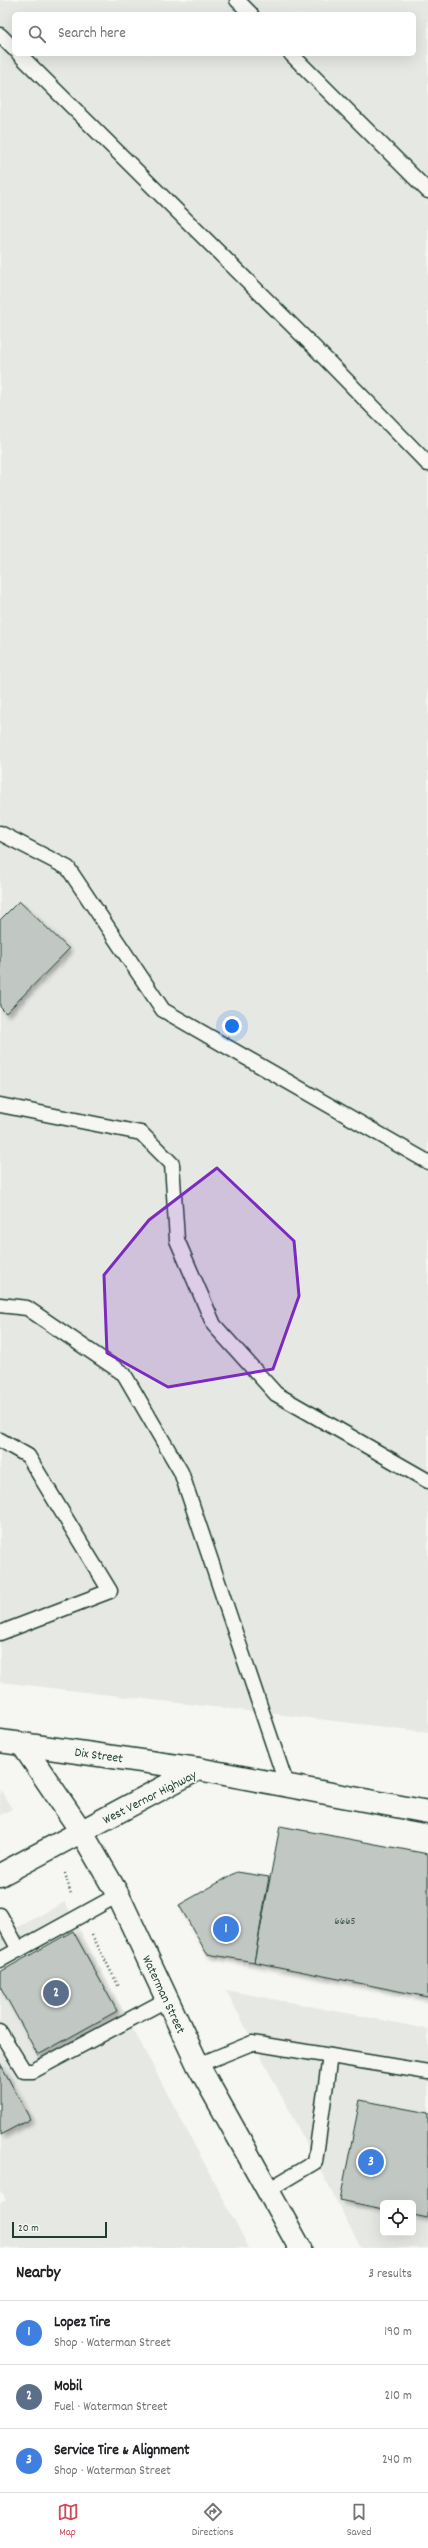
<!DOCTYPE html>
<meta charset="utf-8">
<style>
body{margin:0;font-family:Dekko,sans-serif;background:#f6f6f6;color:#202124}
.controls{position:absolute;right:12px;bottom:12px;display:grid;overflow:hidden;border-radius:6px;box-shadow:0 4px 16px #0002}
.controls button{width:36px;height:36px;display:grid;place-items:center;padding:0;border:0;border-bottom:1px solid #e0e0e0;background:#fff;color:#202124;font:20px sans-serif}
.scale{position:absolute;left:12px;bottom:10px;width:95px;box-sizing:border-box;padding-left:4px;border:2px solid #1f3d34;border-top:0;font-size:11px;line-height:14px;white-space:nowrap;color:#1f3d34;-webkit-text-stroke:3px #f6f6f2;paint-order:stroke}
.you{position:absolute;left:232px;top:1026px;width:14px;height:14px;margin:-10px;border:3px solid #fff;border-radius:50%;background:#1a73e8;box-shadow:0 0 0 6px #1a73e833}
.badge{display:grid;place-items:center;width:26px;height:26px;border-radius:50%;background:#d1495b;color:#fff;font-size:13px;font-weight:700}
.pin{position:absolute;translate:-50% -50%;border:2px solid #fff;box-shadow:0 1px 4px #0006}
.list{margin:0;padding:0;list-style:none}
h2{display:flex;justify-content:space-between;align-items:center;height:52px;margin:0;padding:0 16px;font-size:17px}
h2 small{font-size:13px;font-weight:400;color:#757577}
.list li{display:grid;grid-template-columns:26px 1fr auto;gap:12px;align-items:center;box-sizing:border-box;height:64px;padding:0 16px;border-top:1px solid #e0e0e0}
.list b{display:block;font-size:15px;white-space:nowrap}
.list p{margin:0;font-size:13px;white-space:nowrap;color:#757577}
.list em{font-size:13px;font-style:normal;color:#757577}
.icon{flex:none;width:22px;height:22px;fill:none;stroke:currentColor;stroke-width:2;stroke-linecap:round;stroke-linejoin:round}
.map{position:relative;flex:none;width:428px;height:2248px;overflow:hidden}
.search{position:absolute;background:#fff;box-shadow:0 4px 16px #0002;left:12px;right:12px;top:12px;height:44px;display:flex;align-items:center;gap:10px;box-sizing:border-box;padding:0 14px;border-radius:6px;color:#757577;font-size:15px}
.sheet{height:244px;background:#fff}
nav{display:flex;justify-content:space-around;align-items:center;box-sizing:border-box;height:56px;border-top:1px solid #e0e0e0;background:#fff;font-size:11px;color:#757577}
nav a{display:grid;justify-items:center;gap:2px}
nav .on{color:#d1495b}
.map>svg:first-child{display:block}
.built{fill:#e6e8e4;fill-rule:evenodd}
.building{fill:#c1c8c3;stroke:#1f3d34;filter:url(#shadow)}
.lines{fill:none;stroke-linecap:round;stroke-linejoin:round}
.service-casing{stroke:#1f3d34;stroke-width:17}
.minor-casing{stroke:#1f3d34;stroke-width:25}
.tertiary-casing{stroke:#1f3d34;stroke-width:25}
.path{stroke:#1f3d34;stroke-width:2.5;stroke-dasharray:1 3;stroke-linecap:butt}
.service{stroke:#f6f6f2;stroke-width:14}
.minor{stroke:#f6f6f2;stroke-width:22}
.tertiary{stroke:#f6f6f2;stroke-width:22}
.marked{fill:#7b2cbf;fill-opacity:0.2;stroke:#7b2cbf;stroke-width:3;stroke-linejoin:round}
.labels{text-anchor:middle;stroke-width:3;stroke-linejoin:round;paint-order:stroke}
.number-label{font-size:11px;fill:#486058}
.street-label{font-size:13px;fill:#1f3d34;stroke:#f6f6f2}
</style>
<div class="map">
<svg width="428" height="2248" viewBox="0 0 428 2248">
<defs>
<filter id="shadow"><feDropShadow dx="3.5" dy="3.5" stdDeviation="2" flood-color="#0004"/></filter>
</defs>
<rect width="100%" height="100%" fill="#f6f6f2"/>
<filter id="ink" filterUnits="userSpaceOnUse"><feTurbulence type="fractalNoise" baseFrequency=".025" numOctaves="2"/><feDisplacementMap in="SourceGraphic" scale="8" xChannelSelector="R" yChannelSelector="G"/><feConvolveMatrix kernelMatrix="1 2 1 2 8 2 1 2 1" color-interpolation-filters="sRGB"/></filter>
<g filter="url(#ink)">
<!-- built -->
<g class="built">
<path d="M 0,0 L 428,0 L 428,1732 L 0,1682 ZM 14,14 L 414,14 L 414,54 L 14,54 Z"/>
<polygon points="0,1789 12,1809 0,1815"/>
<polygon points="65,1902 148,2057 249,2248 0,2248 0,2203 6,2200 0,2190 0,1937"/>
<path d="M 226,1990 L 428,2029 L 428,2248 L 361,2248 ZM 383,2203 L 413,2203 L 413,2233 L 383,2233 Z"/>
</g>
<!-- building -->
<g class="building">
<polygon points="19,901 69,949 6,1013 0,1007 0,920"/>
<polygon points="280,1826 428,1854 428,1997 254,1962"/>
<polygon points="237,1872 269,1877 254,1962 207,1954 179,1905"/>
<polygon points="73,1931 117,2011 38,2055 0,1986 0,1972"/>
<polygon points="0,2063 30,2119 0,2135"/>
<polygon points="360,2100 428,2113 428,2218 413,2215 413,2203 383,2203 383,2209 340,2200"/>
</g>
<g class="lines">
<defs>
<g id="service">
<polyline points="237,0 251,14"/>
<polyline points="0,35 14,49"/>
<polyline points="19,54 313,346 428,464"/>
<polyline points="291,54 428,191"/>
<polyline points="0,833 68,868 163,1010 428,1162"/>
<polyline points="0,1105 141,1133 172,1164 177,1240 214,1325 276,1394 428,1481"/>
<polyline points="0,1305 27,1308 124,1374 181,1472 287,1786"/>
<polyline points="0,1440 28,1456 110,1591 0,1633"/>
<polyline points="0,1915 19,1950"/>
<polyline points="0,1960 118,1895"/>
<polyline points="0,2032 24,2071 33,2071 168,1999"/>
<polyline points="198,2065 252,2043 428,2072"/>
<polyline points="268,2190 315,2162 330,2056"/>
</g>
<polyline id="minor" points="22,1744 81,1831 118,1895 198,2065 300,2248"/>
<g id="tertiary">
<polyline points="0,1741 198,1769 428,1812"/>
<polyline points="0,1875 198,1769"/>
</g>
</defs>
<!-- service casing -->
<use href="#service" class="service-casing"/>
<!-- minor casing -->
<use href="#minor" class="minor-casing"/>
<!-- tertiary casing -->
<use href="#tertiary" class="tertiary-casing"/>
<!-- path -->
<g class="path">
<polyline points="65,1873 71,1894"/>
<polyline points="92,1935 119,1987"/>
</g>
<!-- service -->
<use href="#service" class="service"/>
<!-- minor -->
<use href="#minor" class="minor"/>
<!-- tertiary -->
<use href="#tertiary" class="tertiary"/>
</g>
</g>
<!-- marked area -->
<path class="marked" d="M 217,1168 L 294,1241 L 299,1296 L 273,1369 L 168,1387 L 107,1353 L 104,1275 L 149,1220 Z"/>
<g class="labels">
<!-- number labels -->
<g class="number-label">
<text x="345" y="1924">6665</text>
</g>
<!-- street labels -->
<g class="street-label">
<text transform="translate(99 1754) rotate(8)" y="5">Dix Street</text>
<text transform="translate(149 1796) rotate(-27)" y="5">West Vernor Highway</text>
<text transform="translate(165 1994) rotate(65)" y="5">Waterman Street</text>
</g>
</g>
</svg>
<div class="controls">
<button><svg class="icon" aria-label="locate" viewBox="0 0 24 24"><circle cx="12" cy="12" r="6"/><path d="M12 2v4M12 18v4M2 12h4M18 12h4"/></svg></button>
</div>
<div class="scale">20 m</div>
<div class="you"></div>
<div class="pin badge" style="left:226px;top:1929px;background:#3f7fe0">1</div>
<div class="pin badge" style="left:56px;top:1993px;background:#5c6f8a">2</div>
<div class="pin badge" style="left:371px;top:2162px;background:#3f7fe0">3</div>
<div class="search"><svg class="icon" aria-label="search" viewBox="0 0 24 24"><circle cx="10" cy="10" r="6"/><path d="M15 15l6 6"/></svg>Search here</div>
</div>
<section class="sheet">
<h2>Nearby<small>3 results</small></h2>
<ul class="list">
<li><span class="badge" style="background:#3f7fe0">1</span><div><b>Lopez Tire</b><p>Shop · Waterman Street</p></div><em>190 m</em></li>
<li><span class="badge" style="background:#5c6f8a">2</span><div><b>Mobil</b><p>Fuel · Waterman Street</p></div><em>210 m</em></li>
<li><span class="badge" style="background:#3f7fe0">3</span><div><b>Service Tire &amp; Alignment</b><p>Shop · Waterman Street</p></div><em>240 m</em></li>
</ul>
</section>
<nav>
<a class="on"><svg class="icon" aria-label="map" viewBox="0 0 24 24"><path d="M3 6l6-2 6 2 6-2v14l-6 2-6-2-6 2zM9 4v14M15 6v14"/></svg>Map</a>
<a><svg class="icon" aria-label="directions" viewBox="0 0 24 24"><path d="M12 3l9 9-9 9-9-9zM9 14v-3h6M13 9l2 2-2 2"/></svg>Directions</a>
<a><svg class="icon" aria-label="saved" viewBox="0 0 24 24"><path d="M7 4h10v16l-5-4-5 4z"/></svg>Saved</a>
</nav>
